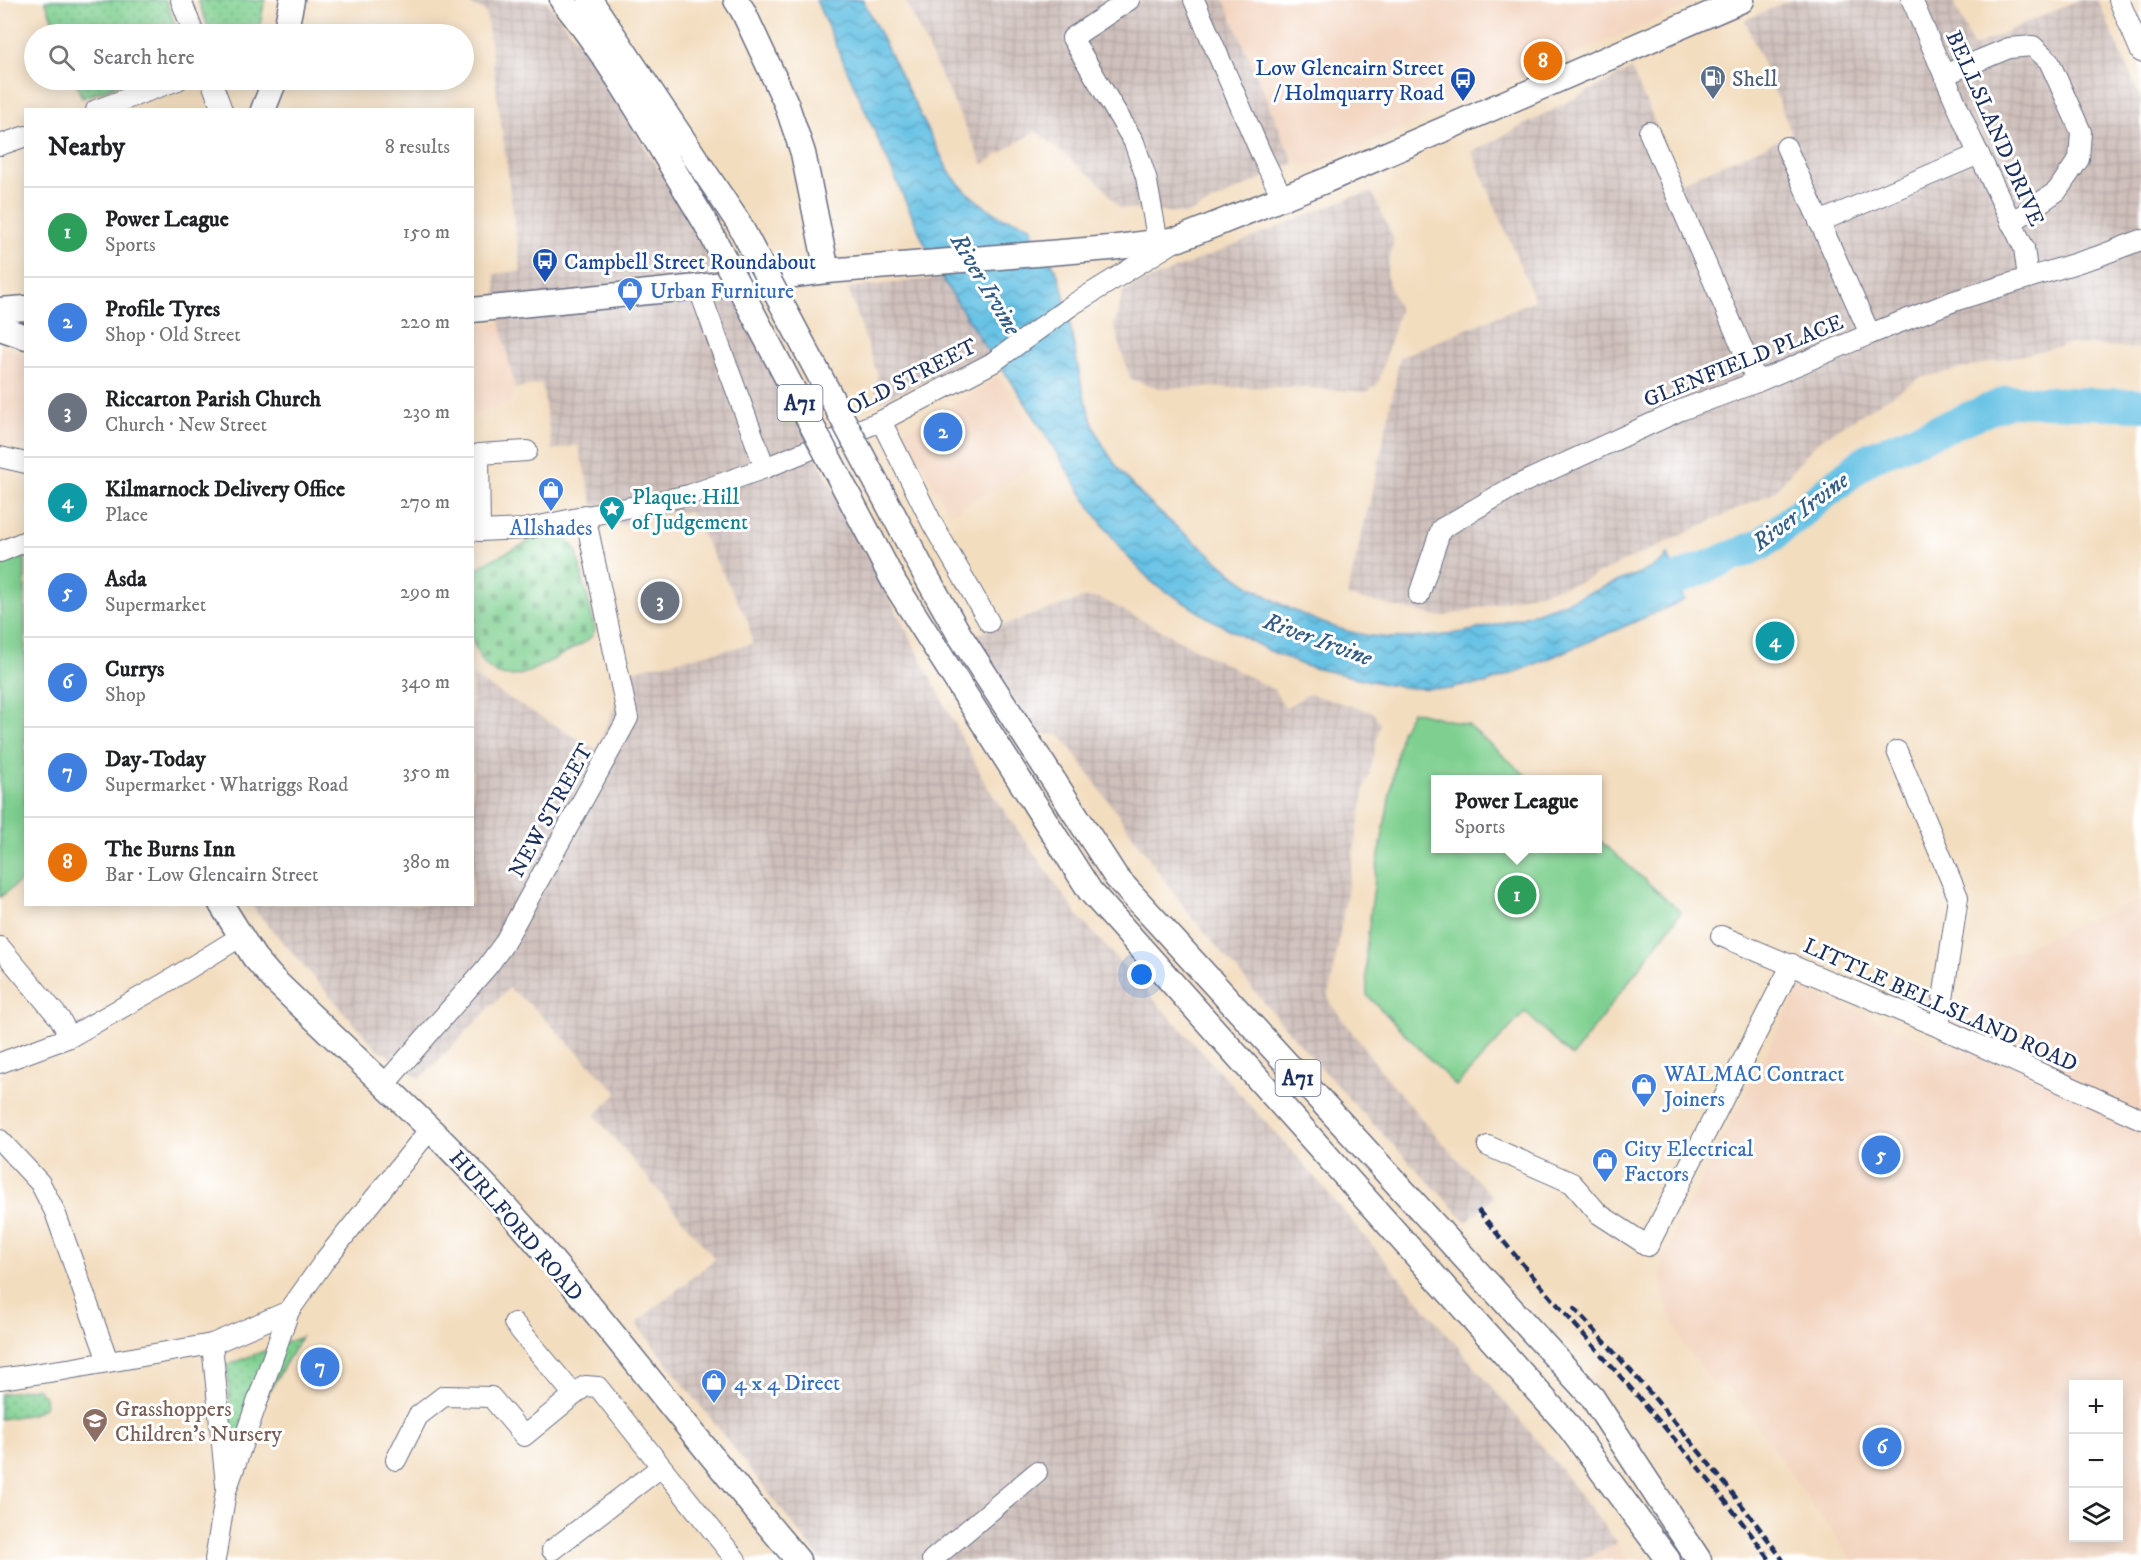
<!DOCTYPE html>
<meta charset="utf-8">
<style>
body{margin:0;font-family:"IM FELL DW Pica",serif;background:#f2f2f2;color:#202124}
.controls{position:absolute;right:18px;bottom:18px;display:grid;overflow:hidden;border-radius:0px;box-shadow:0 3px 15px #0003}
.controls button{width:54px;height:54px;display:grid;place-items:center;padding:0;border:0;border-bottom:2px solid #e0e0e0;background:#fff;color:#202124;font:30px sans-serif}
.you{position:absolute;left:1142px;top:975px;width:21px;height:21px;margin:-15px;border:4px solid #fff;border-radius:50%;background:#1a73e8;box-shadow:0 0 0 9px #1a73e833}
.badge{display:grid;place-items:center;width:39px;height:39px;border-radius:50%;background:#7c3aed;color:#fff;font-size:20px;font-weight:700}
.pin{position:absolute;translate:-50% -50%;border:3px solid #fff;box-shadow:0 2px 6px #0006}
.popup{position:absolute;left:1431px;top:775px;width:171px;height:78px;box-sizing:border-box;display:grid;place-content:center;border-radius:0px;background:#fff;filter:drop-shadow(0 2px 4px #0005);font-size:20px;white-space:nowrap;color:#757577}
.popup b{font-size:22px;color:#202124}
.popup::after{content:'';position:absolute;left:50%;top:100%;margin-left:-12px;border:12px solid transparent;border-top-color:#fff}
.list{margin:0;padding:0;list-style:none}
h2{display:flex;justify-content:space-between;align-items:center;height:78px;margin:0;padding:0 24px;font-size:26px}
h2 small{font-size:20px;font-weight:400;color:#757577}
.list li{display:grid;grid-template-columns:39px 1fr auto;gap:18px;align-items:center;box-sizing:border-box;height:90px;padding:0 24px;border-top:2px solid #e0e0e0}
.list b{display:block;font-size:22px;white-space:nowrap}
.list p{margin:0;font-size:20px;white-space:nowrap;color:#757577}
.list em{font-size:20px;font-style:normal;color:#757577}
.icon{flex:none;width:33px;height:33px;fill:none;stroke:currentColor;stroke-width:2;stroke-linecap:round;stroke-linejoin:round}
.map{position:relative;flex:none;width:2141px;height:1560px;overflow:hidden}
.search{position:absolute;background:#fff;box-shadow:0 3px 15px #0003;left:24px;top:24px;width:450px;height:66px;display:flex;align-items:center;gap:15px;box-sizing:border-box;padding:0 21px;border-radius:33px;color:#757577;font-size:22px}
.panel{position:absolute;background:#fff;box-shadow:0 3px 15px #0003;left:24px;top:108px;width:450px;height:798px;border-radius:0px}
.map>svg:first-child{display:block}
.built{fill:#f3d4bf;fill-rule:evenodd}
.industrial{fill:url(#industrial-grid)}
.grass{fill:url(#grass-dots);stroke:#4d8077;stroke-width:1.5}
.cemetery{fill:url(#cemetery-stones);stroke:#4d8077;stroke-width:1.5}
.green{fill:#7fd090;stroke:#4d8077;stroke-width:1.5}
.water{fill:url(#water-waves);stroke:#4178a2;stroke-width:1.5}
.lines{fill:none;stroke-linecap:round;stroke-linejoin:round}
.river{stroke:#67c2e5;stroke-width:32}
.minor-casing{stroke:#676c80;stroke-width:22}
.major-casing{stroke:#676c80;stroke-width:27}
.minor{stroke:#fff;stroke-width:20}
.major{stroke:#fff;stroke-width:24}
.rail{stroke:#1b2f5e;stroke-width:4.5;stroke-dasharray:9 4.5;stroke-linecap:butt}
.major-bridge-casing{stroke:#676c80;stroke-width:27;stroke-linecap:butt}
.major-bridge{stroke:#fff;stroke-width:24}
.labels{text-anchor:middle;stroke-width:6;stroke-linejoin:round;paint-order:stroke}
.shield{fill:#fff;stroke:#5f6d8e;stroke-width:1.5}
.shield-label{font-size:21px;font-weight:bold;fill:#1b2f5e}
.transit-label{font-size:22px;fill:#164399;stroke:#fff;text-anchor:end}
.service-label{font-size:22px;fill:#4e5e75;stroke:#fff;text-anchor:start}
.street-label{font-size:22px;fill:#1b2f5e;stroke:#fff}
.shop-label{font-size:22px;fill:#366cbe;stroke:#fff;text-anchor:start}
.culture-label{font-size:22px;fill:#0d838f;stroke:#fff;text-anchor:start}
.education-label{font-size:22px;fill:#785e54;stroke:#fff;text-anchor:start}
.water-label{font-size:24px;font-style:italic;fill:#325b86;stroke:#fff}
</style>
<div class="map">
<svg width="2141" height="1560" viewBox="0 0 2141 1560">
<defs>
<pattern id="industrial-grid" width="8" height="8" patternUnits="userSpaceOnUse" patternTransform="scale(1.5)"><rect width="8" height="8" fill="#cfc0bb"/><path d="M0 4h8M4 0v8" fill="none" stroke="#b1a5a3"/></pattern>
<pattern id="grass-dots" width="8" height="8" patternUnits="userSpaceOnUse" patternTransform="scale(1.5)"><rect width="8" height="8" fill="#7fd090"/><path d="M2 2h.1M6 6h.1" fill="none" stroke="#67a979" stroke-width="1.8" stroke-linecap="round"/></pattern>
<pattern id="cemetery-stones" width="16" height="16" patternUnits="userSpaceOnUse" patternTransform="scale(1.5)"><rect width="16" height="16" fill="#7fd090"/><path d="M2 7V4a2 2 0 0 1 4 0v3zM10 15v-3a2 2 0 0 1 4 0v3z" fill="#67a979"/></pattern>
<pattern id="water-waves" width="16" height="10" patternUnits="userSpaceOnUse" patternTransform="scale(1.5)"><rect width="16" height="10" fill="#67c2e5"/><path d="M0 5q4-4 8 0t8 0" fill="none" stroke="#549ebd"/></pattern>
</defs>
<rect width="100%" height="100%" fill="#fff"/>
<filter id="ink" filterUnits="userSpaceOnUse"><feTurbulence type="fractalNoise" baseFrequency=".0167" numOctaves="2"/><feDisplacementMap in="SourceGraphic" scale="12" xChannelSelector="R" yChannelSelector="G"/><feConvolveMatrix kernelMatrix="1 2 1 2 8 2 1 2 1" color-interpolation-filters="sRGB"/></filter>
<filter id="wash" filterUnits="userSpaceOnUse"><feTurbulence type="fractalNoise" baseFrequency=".008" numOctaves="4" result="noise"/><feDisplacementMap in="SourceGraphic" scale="24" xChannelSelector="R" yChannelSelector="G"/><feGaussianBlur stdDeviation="1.35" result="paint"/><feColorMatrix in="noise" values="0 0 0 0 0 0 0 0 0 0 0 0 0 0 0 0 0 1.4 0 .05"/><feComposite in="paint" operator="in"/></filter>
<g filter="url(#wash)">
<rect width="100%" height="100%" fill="#f3ddbf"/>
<!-- built -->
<g class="built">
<polygon points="1224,0 1702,0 1318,165 1294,163"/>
<polygon points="501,321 515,389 509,403 473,415 473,326"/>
<polygon points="0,345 7,347 25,358 25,446 0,444"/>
<polygon points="998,375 1050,458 950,514 903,431 981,389"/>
<path d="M 2141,899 L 2141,1560 L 1852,1560 L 1731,1389 L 1712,1384 L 1683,1344 L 1664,1300 L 1661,1268 L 1676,1229 L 1800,987 L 1940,1047 L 1984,964 ZM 2074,1384 L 2118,1384 L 2118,1538 L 2074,1538 Z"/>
<polygon points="1617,1543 1629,1560 1579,1560"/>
</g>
<!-- industrial -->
<g class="industrial">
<polygon points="462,0 545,0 587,52 719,269 988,788 1079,917 1301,1161 1551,1457 1617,1543 1579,1560 821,1560 636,1323 715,1259 595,1115 618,1093 535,1009 509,988 420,1079 373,1045 259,915 252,905 472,904 473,677 597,750 629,671 752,644 749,623 690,512 670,513 622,525 593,504 578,445 552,450 542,383 515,389 501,325 494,274 521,271 486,12"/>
<polygon points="905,0 1224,0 1294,163 1187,214 1119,208 1103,186 1036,131 983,164"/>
<polygon points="1791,0 1953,0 1973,47 2078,0 2098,0 2141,99 2141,349 2071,344 1920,378 1817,442 1774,492 1578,583 1441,617 1347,596 1380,457 1400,357 1535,300 1472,152 1631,69 1682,182 1792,134 1745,20"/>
<polygon points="1372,192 1394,240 1386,276 1399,310 1378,384 1367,392 1293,387 1160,388 1130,379 1114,326 1124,290 1349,198"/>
<polygon points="942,278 989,353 880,401 875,388 878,376 848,288"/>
<polygon points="1083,598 1100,598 1274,690 1285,708 1309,694 1373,712 1380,724 1369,777 1366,781 1329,997 1330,1003 1387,1078 1438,1138 1493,1197 1467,1222 1349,1099 1285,1027 1189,914 1061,735 1044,734 1036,737 974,635"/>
</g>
<!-- grass -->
<g class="grass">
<polygon points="45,0 166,0 178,34 58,34"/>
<polygon points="198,0 265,0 258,34 211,34"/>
<polygon points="75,80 133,80 82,98"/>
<polygon points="301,1337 234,1451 227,1365"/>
<polygon points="36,1388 45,1396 45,1407 32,1414 0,1419 0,1394"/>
</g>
<!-- cemetery -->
<path class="cemetery" d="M 547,533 L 564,535 L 576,549 L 595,629 L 592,636 L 585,642 C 566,652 548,664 528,672 C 499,684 482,668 473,641 C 469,630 473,586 472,572 L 487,562 Z"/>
<!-- green -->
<g class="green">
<polygon points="25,553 25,878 0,897 0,565"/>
<polygon points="1412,711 1468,725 1530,779 1436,780 1436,848 1598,848 1598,839 1681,912 1572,1057 1525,1012 1456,1086 1367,995 1366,951 1375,878 1401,732"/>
</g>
<!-- water -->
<path class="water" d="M 816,0 L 863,0 L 948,170 C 965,194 980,204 1005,219 L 1008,218 L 1031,226 L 1032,232 C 1041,246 1052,260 1058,275 C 1063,286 1064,299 1067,310 C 1076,351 1080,395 1097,433 C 1119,481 1164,518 1204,549 C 1219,561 1233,576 1250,586 C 1286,609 1336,633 1380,637 C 1475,645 1563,602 1650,569 L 1663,561 L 1668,554 L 1684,600 L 1614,631 L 1516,672 L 1485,684 L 1456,686 L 1452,689 L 1412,688 L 1389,685 L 1305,666 L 1268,650 L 1207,617 L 1153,583 L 1125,554 L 1090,507 L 1043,430 L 1010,379 L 989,353 L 942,278 L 922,238 Z"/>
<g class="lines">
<!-- river -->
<polyline class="river" points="1639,595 1762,544 1869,458 2010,401 2141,405"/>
</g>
</g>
<g filter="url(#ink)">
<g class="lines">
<defs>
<g id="minor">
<polyline points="181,0 194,34"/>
<polyline points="1129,0 1072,38 1134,142 1146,177 1158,242"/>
<polyline points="1194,0 1262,156 1282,197"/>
<polyline points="1912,0 1971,138 2024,248 2028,278"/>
<polyline points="2119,0 2141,52"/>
<polyline points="1944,75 2009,48 2033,46 2049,61 2081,132 2079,159 2057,191 2011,223"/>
<polyline points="211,80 222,110"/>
<polyline points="96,110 178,80"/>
<polyline points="1649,132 1757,382"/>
<polyline points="0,145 26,136"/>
<polyline points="1786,147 1870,334"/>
<polyline points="1819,222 1979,154"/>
<polyline points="698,287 765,468"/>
<polyline points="881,421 933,525 989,622"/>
<polyline points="0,457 26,463"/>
<polyline points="472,530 480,531 525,529 689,495 765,468 881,421 992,363 1072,305 1174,242"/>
<polyline points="480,531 479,454 527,451"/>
<polyline points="0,552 26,541"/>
<polyline points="1419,595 1441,529 1511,488 1681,410 1757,382 1870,334 1954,301 2096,257 2141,240"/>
<polyline points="1897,751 1958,897 1939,1027"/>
<polyline points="1721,936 1939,1027 2141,1119"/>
<polyline points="0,947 60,1019 70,1037"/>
<polyline points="0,1063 70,1037 162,985 240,937"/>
<polyline points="383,1086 487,967 503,945 628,718 585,515"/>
<polyline points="0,1140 40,1183 55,1212 108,1361"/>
<polyline points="1488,1146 1572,1183 1599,1214 1648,1246 1792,964"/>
<polyline points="514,1323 574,1395"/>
<polyline points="212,1344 226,1485"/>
<polyline points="0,1379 68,1369 212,1344 289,1311"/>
<polyline points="396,1460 418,1416 444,1396 491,1397 524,1436 585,1386 598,1387 736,1560"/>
<polyline points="552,1550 661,1467"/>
<polyline points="215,1560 226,1491 289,1311 325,1260 430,1129"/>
<polyline points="932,1560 1037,1472"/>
</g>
<g id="major">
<path d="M 562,0 C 617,68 659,147 705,222"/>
<polyline points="590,0 738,222"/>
<polyline points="736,0 743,11 786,103 803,153 827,271"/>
<polyline points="285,34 292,0"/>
<polyline points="263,110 275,80"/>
<polyline points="0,310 26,308"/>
<polyline points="472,310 698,287 827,271 1110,248 1179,239 1327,180 1742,0"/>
<polyline points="0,328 26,337"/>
<polyline points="925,574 959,634 1116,877 1592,1397 1699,1560"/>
<polyline points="895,584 1090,891 1566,1423 1668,1560"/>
<path d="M 221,904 L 254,957 L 274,980 C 359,1062 448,1141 526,1230 C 619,1337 705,1452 798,1560"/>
</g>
</defs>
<!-- minor casing -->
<use href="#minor" class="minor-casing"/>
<!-- major casing -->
<use href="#major" class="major-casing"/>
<!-- minor -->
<use href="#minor" class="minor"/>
<!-- major -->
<use href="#major" class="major"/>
<!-- rail -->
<g class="rail">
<path d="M 1478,1210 C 1573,1329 1681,1436 1770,1560"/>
<path d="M 1573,1307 C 1648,1388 1718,1471 1783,1560"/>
</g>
<defs>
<g id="major-bridge">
<polyline points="705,222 895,584"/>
<polyline points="738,222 925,574"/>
</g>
</defs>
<!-- major-bridge casing -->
<use href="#major-bridge" class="major-bridge-casing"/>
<!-- major-bridge -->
<use href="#major-bridge" class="major-bridge"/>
</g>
</g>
<!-- icons -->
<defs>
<symbol id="fuel-pin" viewBox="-11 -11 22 30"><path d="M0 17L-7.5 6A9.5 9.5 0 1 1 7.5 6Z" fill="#5c6f8a" stroke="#fff"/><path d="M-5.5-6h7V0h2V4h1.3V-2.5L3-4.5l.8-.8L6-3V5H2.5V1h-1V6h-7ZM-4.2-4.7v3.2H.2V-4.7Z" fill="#fff"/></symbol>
<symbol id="bus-pin" viewBox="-11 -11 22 30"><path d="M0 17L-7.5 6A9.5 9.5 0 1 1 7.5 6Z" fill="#1a4fb4" stroke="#fff"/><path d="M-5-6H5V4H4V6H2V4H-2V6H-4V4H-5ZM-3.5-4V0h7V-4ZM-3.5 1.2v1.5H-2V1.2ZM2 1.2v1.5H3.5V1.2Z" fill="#fff"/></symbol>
<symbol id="shop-pin" viewBox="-11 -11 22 30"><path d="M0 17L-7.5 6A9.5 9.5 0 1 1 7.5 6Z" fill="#3f7fe0" stroke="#fff"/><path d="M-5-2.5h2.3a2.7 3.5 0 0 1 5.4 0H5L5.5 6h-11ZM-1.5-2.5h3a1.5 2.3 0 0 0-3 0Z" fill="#fff"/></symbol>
<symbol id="sight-pin" viewBox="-11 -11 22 30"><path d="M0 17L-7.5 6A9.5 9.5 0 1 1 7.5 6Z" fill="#0f9aa8" stroke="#fff"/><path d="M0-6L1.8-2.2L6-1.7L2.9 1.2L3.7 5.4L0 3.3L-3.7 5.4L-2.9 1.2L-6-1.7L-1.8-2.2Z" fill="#fff"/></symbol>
<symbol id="school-pin" viewBox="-11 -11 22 30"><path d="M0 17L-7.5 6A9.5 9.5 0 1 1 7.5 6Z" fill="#8d6e63" stroke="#fff"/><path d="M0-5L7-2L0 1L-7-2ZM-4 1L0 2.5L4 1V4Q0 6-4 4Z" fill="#fff"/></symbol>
</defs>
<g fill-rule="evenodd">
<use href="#fuel-pin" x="1698" y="63" width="30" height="40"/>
<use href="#bus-pin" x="1448" y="65" width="30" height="40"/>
<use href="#bus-pin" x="530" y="246" width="30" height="40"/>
<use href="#shop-pin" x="615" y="275" width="30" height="40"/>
<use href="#shop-pin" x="536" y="475" width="30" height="40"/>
<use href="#sight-pin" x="597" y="494" width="30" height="40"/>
<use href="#shop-pin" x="1629" y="1071" width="30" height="40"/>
<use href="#shop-pin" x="1590" y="1146" width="30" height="40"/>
<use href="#shop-pin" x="699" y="1367" width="30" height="40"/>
<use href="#school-pin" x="80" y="1406" width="30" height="40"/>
</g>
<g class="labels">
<!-- shield labels -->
<g class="shield">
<rect x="777.5" y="385" width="45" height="36" rx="4.5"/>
<rect x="1275.5" y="1060" width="45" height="36" rx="4.5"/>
</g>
<g class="shield-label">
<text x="800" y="410">A71</text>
<text x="1298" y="1085">A71</text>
</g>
<!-- transit labels -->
<g class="transit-label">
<text x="1444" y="75">Low Glencairn Street<tspan x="1444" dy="25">/ Holmquarry Road</tspan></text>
<text x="564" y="269" text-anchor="start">Campbell Street Roundabout</text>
</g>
<!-- service labels -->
<g class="service-label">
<text x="1732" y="86">Shell</text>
</g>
<!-- street labels -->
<g class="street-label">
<text transform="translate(1996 128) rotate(66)" y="8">BELLSLAND DRIVE</text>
<text transform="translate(1743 360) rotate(-22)" y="8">GLENFIELD PLACE</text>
<text transform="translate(911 376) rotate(-27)" y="8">OLD STREET</text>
<text transform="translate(550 810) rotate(-61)" y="8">NEW STREET</text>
<text transform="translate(1941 1004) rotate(24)" y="8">LITTLE BELLSLAND ROAD</text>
<text transform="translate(517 1225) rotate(49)" y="8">HURLFORD ROAD</text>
</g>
<!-- shop labels -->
<g class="shop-label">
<text x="650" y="298">Urban Furniture</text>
<text x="551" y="535" text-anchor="middle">Allshades</text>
<text x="1664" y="1081">WALMAC Contract<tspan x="1664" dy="25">Joiners</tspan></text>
<text x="1624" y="1156">City Electrical<tspan x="1624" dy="25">Factors</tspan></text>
<text x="734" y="1390">4 x 4 Direct</text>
</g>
<!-- culture labels -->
<g class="culture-label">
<text x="632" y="504">Plaque: Hill<tspan x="632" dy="25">of Judgement</tspan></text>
</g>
<!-- education labels -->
<g class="education-label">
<text x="115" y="1416">Grasshoppers<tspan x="115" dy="25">Children's Nursery</tspan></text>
</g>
<!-- water labels -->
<g class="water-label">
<text transform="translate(986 284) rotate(59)" y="8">River Irvine</text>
<text transform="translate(1800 511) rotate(-37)" y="8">River Irvine</text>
<text transform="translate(1318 639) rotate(20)" y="8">River Irvine</text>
</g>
</g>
</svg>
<div class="controls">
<button>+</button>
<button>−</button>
<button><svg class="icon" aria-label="layers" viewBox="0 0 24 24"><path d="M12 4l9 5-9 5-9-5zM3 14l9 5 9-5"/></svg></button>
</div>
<div class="you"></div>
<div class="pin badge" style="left:1517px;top:895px;background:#2e9e5b">1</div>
<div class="popup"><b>Power League</b>Sports</div>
<div class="pin badge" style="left:943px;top:432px;background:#3f7fe0">2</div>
<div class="pin badge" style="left:660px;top:601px;background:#6b7280">3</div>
<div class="pin badge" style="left:1775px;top:641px;background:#0f9aa8">4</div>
<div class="pin badge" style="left:1881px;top:1155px;background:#3f7fe0">5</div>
<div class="pin badge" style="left:1882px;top:1447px;background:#3f7fe0">6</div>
<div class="pin badge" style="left:320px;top:1367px;background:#3f7fe0">7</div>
<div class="pin badge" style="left:1543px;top:61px;background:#e8710a">8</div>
<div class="search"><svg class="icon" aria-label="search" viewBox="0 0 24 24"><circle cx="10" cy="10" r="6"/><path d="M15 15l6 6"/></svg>Search here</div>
<section class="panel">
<h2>Nearby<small>8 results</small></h2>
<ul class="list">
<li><span class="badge" style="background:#2e9e5b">1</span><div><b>Power League</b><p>Sports</p></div><em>150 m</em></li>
<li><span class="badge" style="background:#3f7fe0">2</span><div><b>Profile Tyres</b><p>Shop · Old Street</p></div><em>220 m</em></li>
<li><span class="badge" style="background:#6b7280">3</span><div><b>Riccarton Parish Church</b><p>Church · New Street</p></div><em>230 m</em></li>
<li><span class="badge" style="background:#0f9aa8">4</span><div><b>Kilmarnock Delivery Office</b><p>Place</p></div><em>270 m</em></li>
<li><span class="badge" style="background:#3f7fe0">5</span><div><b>Asda</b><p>Supermarket</p></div><em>290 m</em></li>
<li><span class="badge" style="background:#3f7fe0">6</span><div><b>Currys</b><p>Shop</p></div><em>340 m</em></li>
<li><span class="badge" style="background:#3f7fe0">7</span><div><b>Day-Today</b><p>Supermarket · Whatriggs Road</p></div><em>350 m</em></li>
<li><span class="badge" style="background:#e8710a">8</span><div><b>The Burns Inn</b><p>Bar · Low Glencairn Street</p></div><em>380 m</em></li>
</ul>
</section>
</div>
